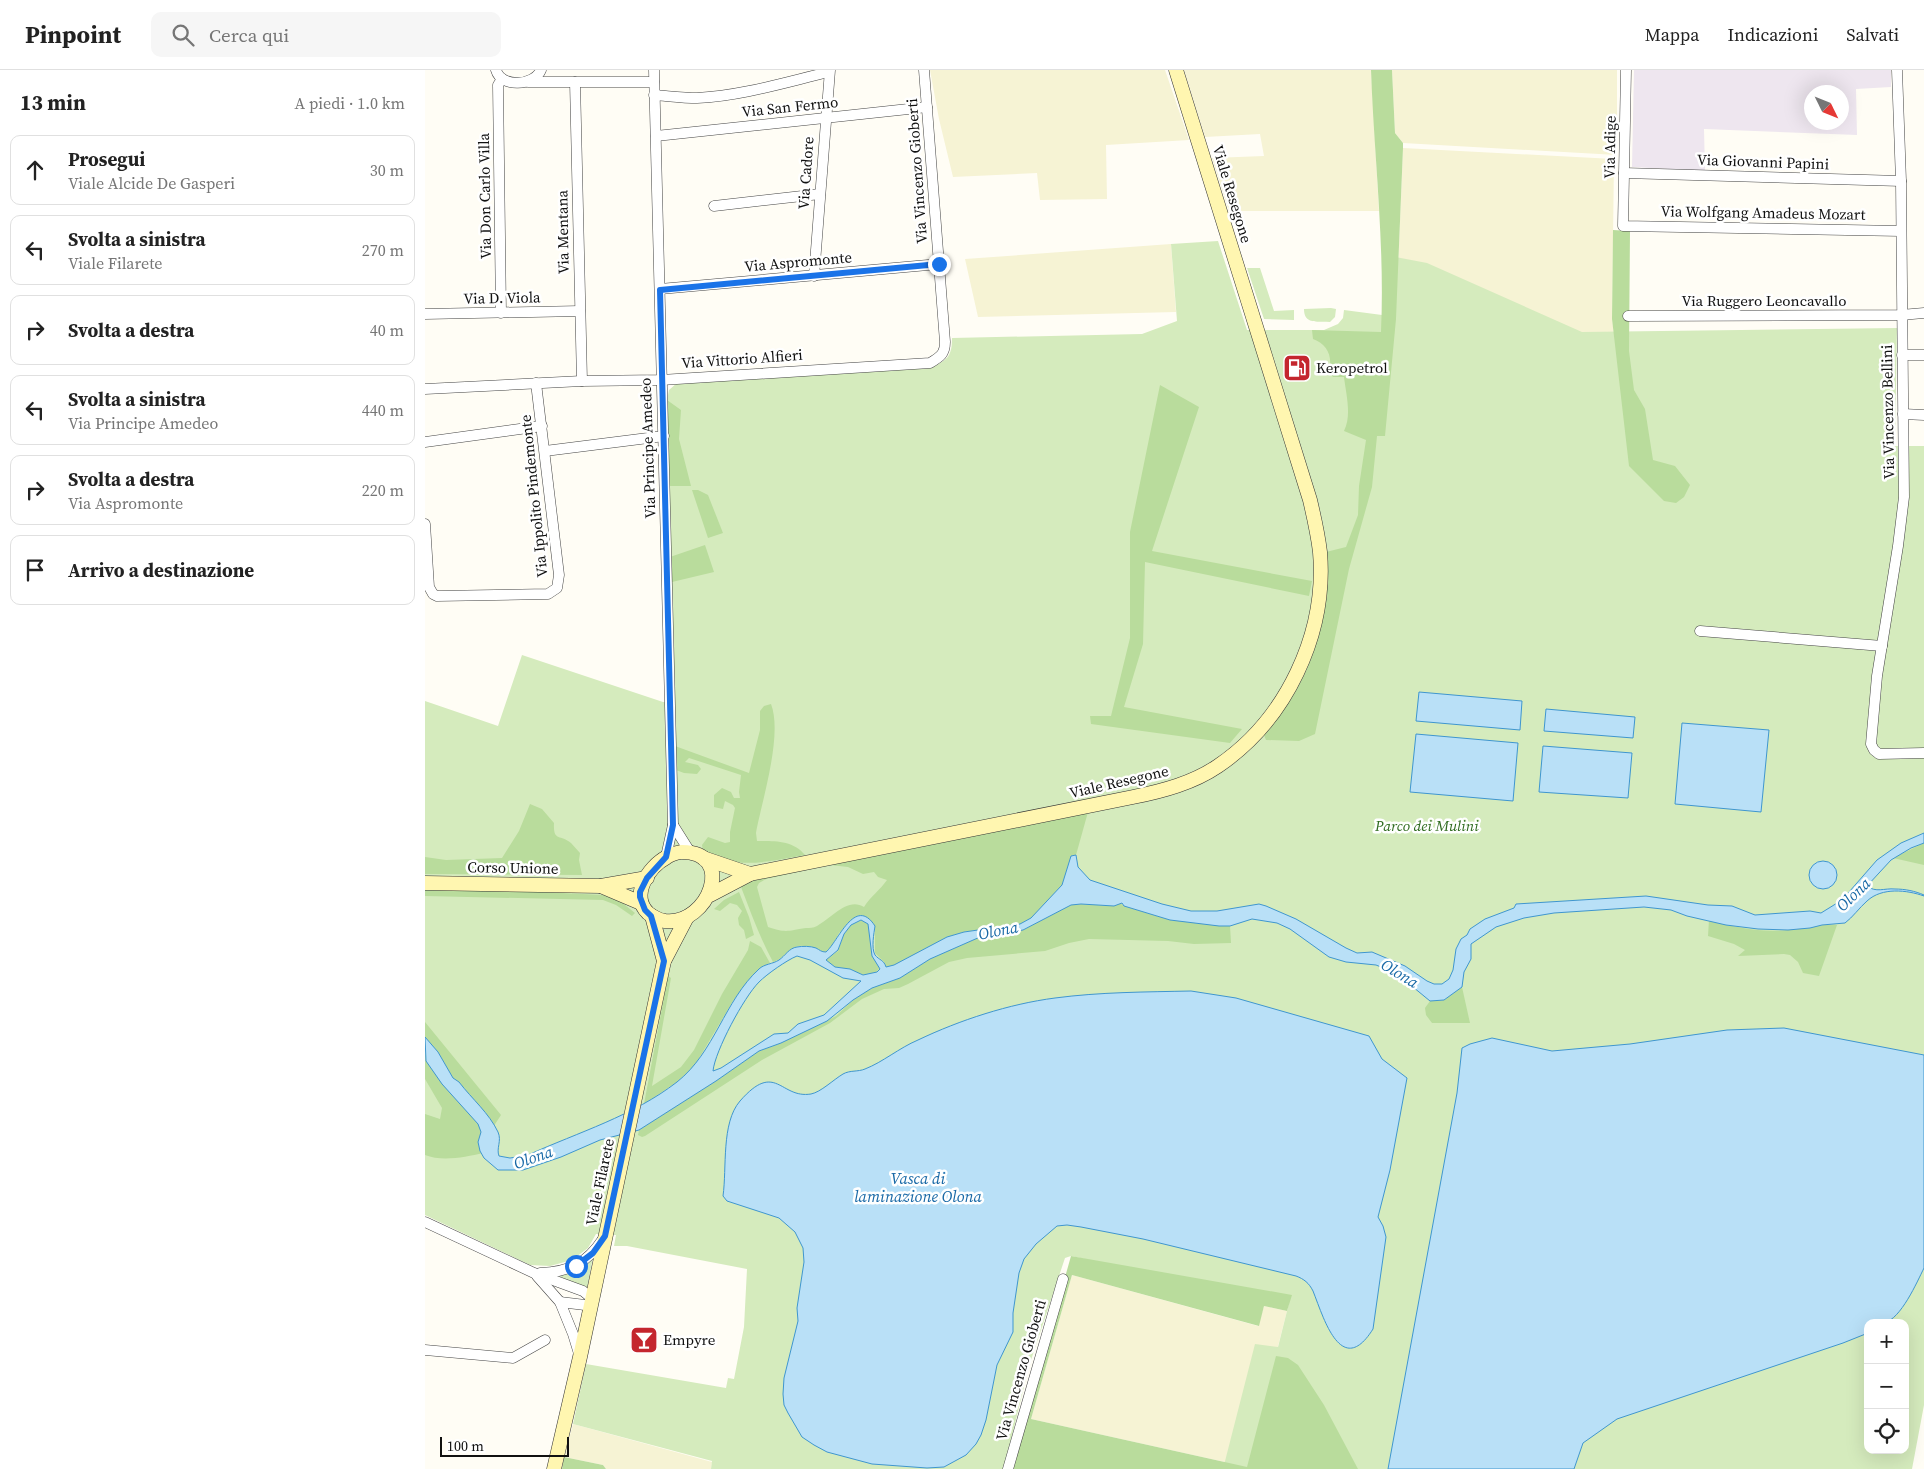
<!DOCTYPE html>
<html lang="it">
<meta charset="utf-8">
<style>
body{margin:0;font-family:"Source Serif 4",serif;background:#f6f6f6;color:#222}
.controls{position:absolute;right:15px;bottom:15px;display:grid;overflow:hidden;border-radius:10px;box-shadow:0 5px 20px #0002}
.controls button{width:45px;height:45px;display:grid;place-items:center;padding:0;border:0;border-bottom:1px solid #e0e0e0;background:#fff;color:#222;font:25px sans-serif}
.compass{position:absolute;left:1379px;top:15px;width:45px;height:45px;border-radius:50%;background:#fff;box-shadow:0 5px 20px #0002;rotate:133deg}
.scale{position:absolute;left:15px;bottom:12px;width:129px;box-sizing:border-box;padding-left:5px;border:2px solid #111;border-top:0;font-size:14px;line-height:18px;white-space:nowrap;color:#111;-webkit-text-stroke:4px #fff;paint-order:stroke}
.stop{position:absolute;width:15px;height:15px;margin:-11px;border:4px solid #1a73e8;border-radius:50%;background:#fff}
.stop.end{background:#1a73e8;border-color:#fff;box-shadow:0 1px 5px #0008}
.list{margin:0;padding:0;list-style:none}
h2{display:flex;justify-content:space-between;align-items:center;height:65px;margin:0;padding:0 20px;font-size:21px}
h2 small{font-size:16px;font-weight:400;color:#767676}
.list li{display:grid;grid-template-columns:32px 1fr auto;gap:15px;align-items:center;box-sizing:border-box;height:70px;margin:0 10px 10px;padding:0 10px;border:1px solid #e0e0e0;border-radius:10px}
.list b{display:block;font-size:19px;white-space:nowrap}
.list p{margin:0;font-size:16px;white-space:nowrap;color:#767676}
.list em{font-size:16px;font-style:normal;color:#767676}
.icon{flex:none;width:28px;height:28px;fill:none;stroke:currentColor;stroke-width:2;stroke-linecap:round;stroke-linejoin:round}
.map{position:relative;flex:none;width:1499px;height:1399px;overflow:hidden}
header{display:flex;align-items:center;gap:30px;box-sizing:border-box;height:70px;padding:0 25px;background:#fff;border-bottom:1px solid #e0e0e0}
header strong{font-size:24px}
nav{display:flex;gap:28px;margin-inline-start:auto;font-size:18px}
.search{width:350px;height:45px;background:#f6f6f6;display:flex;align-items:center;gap:12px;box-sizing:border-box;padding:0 18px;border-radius:10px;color:#767676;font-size:19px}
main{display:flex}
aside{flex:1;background:#fff}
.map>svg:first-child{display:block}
.industrial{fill:#eee6ef;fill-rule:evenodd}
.farmland{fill:#f6f3d4}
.green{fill:#d5ebbd;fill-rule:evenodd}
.forest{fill:#b9dc9c;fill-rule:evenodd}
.water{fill:#b9e0f7;stroke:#3f96cf;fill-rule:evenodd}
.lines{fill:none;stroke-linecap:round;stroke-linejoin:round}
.street-casing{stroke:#444;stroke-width:11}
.secondary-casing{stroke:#333;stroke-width:15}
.street{stroke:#fff;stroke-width:10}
.secondary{stroke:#fff6b0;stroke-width:14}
.route{stroke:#1a73e8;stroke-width:6}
.labels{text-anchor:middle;stroke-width:5;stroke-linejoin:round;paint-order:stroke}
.street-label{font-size:15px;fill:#111;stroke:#fff}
.poi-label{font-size:15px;fill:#111;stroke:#fff;text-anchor:start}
.park-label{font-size:15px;font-style:italic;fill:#2f6b1f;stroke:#fff}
.water-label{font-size:16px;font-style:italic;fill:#1768a6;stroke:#fff}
</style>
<header>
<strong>Pinpoint</strong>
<div class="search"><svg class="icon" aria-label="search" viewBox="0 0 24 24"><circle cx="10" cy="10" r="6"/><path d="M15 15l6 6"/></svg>Cerca qui</div>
<nav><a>Mappa</a><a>Indicazioni</a><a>Salvati</a></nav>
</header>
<main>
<aside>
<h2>13 min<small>A piedi · 1.0 km</small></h2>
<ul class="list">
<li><svg class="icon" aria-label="ahead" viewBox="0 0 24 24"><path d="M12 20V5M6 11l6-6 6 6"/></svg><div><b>Prosegui</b><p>Viale Alcide De Gasperi</p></div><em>30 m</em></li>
<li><svg class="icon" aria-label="left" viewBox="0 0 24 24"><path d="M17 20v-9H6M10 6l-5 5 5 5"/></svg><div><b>Svolta a sinistra</b><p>Viale Filarete</p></div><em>270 m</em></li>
<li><svg class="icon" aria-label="right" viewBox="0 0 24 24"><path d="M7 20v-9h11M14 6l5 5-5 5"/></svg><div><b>Svolta a destra</b></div><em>40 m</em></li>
<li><svg class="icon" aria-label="left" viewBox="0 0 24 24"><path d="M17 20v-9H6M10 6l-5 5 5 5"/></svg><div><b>Svolta a sinistra</b><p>Via Principe Amedeo</p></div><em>440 m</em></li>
<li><svg class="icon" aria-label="right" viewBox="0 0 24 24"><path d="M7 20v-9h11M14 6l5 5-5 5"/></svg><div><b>Svolta a destra</b><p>Via Aspromonte</p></div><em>220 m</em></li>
<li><svg class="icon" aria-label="arrive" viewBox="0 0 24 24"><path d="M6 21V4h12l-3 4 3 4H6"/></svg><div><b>Arrivo a destinazione</b></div></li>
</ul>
</aside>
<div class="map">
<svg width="1499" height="1399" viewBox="0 0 1499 1399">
<rect width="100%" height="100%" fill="#fffdf5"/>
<!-- industrial -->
<path class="industrial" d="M 1209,0 L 1466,0 L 1466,17 L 1431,19 L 1432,65 L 1279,59 L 1280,101 L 1207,97 ZM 1386,22 L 1416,22 L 1416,52 L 1386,52 Z"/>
<!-- farmland -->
<g class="farmland">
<polygon points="505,0 740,0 764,70 681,75 682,129 615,130 612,103 528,107 514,49"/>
<polygon points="759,0 946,0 954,141 804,141 787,88 839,86 835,64 780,67"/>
<polygon points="967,0 1192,0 1192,85 978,73 970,63"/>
<polygon points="978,78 1189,89 1187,248 1204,396 971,249"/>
<polygon points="746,174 751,242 553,247 540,189"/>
<polygon points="647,1205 833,1256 839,1236 862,1241 822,1397 606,1349"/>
<polygon points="148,1354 287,1392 286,1399 181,1399 178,1395 139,1387"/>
</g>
<!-- green -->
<g class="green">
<path d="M 793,171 L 822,260 L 899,260 L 913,254 L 918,248 L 919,240 L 957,245 L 960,185 L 1002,193 L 1157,262 L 1472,258 L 1470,376 L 1499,376 L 1499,1335 L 1487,1399 L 798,1399 L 830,1274 L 853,1277 L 864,1233 L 646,1186 L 640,1188 L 604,1296 L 579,1399 L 286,1399 L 287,1391 L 148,1354 L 161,1294 L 301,1318 L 303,1308 L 309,1309 L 319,1257 L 322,1199 L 202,1176 L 189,1176 L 191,1165 L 171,1164 L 163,1178 L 147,1190 L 125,1196 L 105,1195 L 0,1145 L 0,631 L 73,656 L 97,585 L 238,632 L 250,632 L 242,330 L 244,320 L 252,313 L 506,298 C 522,290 527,287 527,268 L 717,264 L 752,251 L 746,174 ZM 1443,1253 L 1480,1253 L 1480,1380 L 1443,1380 Z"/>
<polygon points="822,198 835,198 849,241 869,240 869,250 839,249"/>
<path d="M 906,238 L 911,239 L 910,247 L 905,252 C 893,251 879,255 879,239 Z"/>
<polygon points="168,1187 162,1219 129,1204"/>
</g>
<!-- forest -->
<g class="forest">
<path d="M 946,0 L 967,0 L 970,63 L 978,73 L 978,78 L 971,249 L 960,366 L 952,366 L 947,417 L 924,499 L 890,664 L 874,671 L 841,670 L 839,665 C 889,607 902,558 901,482 L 921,477 L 933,445 L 934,416 L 941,370 L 919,361 C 927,345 921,324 919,307 L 908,307 L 904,301 C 908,286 902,274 888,269 L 887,260 L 956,262 C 960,174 949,87 946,0 Z"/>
<polygon points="1188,160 1205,161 1204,281 1209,320 1220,339 1228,390 1250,396 1265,415 1259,427 1251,433 1239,431 1204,396 1187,249"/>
<polygon points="735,315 774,337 727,481 887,511 884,526 720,492 718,574 699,637 817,659 805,673 666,654 665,646 686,646 705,568 705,462"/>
<polygon points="242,330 256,340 254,369 266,416 244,416"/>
<polygon points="267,420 273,420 283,425 298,463 283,468"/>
<polygon points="280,475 289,502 247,512 245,487"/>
<path d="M 346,634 C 358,665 337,730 331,763 L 332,771 C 349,771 368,770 380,785 C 345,791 311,801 278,781 L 277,775 L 283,767 L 300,773 L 305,772 L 305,762 L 310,738 L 308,735 L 300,731 L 298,739 L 289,737 L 289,725 L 297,718 L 306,722 L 309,728 L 315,728 L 314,722 L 316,705 L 264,688 L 260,692 L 273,695 L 276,699 L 272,704 L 259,703 L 251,700 L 250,676 L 324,703 L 335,660 L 335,641 L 339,636 Z"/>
<path d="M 105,734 L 117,739 L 129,753 C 128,772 135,764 146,773 C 149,776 152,780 155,783 L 154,790 L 157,805 L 0,804 L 0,787 L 21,790 L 77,788 L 94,761 Z"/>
<path d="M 663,742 L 651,785 L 649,785 L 637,815 L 607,848 L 595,854 L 539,862 L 522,867 L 483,889 L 464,897 L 461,897 L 459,892 L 450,883 L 450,856 L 436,846 L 414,863 L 408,875 L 401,882 C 389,881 378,870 365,880 C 359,885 355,890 348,892 C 335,868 326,843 316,817 L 327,810 ZM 405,795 L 423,797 L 438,804 L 449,802 L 453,807 L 462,810 C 455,820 446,826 439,837 C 422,827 407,848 392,856 C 388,858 385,858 381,858 C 362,861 361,863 343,857 L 332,817 L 334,813 L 341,809 Z"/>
<polygon points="1499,773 1499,795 1468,788"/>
<polygon points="0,820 97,821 178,825 195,831 210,843 207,846 191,835 178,830 0,826"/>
<polygon points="314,822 324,847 329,865 321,869 319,860 314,855 313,848 317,841 312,835 305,833 295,841 289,839 299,830"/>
<polygon points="695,833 699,836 745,850 805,856 806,873 769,874 743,871 664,869 644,873 620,881 542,888 524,892 483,914 474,918 459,919 437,929 405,953 337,990 220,1066 217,1067 213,1065 214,1060 291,1011 334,981 356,973 411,946 428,930 447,918 475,908 505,889 555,867 598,860 646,835 656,834 689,836"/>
<polygon points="437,850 443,854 447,886 455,898 450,903 438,905 425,899 410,897 401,890 413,881 419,864 426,855"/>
<path d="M 1284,850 C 1307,857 1339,863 1362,860 C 1379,858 1395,854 1412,855 L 1394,906 L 1378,903 L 1373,892 L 1365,885 L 1359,884 L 1313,886 L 1320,880 L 1309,874 L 1283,866 Z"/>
<polygon points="325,871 336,877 345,893 334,899 322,912 308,931 270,995 252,1012 219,1034 243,906 246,908 227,1016 256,997 269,980 297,924 323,880"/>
<polygon points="1037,917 1045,953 1007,953 1001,945 1000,938 1005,931 1019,930"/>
<path d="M 0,952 L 76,1045 L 61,1068 L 58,1083 C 41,1087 17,1092 0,1085 L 0,1044 L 15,1049 L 17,1038 L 0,1009 L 0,984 L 38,1017 L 28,1008 L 13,982 L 0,967 Z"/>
<polygon points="646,1186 867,1225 862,1241 839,1236 834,1256 647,1205 606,1349 822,1397 851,1286 863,1288 873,1295 899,1335 933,1399 588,1399 610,1314"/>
<polygon points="139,1387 178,1395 181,1399 137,1399"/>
</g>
<!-- water -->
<g class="water">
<polygon points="994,622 1097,631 1095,660 991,651"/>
<polygon points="1121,639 1210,647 1208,668 1119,661"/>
<polygon points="1257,653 1344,660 1336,742 1250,734"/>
<polygon points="991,664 1093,673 1088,731 985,722"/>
<polygon points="1118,676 1207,683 1203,728 1114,722"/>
<path d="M 1499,763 L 1499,773 L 1486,778 L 1466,790 L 1442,816 C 1451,823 1459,818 1470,819 C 1480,819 1490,821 1499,825 L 1499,826 C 1482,820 1457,817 1442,831 C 1434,838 1428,847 1420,853 L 1397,855 L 1385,858 L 1363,860 L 1333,859 L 1301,855 L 1262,846 L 1246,840 L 1219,837 L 1129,843 L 1099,848 L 1071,857 L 1046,874 L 1046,889 L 1039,902 L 1037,917 L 1019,930 L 1005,931 L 971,903 L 951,895 L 921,892 L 904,887 L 865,859 L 852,853 L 827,849 L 805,856 L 794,856 L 745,850 L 699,836 L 697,833 L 689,836 L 656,834 L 646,835 L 598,860 L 555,867 L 505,889 L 475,908 L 447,918 L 428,930 L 402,951 L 356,973 L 334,981 L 291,1011 L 214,1060 L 175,1070 L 136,1087 L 98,1100 L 73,1100 L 59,1088 L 55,1081 L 53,1072 L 56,1062 L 53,1054 L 17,1014 L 1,991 L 0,967 L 13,982 L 28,1008 L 34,1012 C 47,1029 64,1043 73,1062 C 77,1071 71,1078 74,1086 L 85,1088 L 103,1085 C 154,1062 208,1046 252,1012 C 290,982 299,931 334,899 C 339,894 348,894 354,890 C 360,886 364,878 372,877 C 377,876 386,876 391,878 C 395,880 396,882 401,882 C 413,872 430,825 450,856 C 449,863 446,878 450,885 C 454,890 459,890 461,897 L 469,895 L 522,867 L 539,862 L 595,854 L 606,848 L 637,815 L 646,786 L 651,785 L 653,797 L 665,810 L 737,834 L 766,841 L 792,841 L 834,834 L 841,836 L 871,849 L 921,878 L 932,883 L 947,882 L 980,896 L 1002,911 L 1009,914 L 1017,914 L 1024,909 L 1028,900 L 1031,879 L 1036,869 L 1042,865 L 1045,859 L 1060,849 L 1089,838 L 1091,834 L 1221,826 L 1283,835 L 1307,836 L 1330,845 L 1385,841 L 1396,843 L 1417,830 L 1452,790 L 1476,773 ZM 436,850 L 443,854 L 447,886 L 455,899 L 452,902 L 438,905 L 425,899 L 410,897 L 401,890 L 413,880 L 419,864 L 426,855 ZM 372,886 L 385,890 L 418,908 L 436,911 L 399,945 L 373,954 L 363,963 L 349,964 L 296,998 L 288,1001 C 290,981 319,927 334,912 C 342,904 362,890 372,886 Z"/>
<circle cx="1398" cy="805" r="14"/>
<path d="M 766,921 L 811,928 L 944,966 L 957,989 L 982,1008 L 965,1100 L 953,1147 L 958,1156 L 961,1167 L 948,1259 C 916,1310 898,1246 888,1221 C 884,1213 879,1209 871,1206 L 718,1169 L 656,1157 L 642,1155 L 632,1156 L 611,1174 L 599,1189 L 594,1203 L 588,1243 L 588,1262 L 572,1295 L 561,1350 L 556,1365 L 551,1374 L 541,1385 L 519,1397 L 502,1398 L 447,1394 L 402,1382 L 389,1375 L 377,1367 L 363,1343 L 359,1335 L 358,1324 L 359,1308 L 373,1251 L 372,1238 L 379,1192 L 378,1178 L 370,1162 L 354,1148 L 302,1131 L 298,1126 C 302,1098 296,1053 315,1031 C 351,990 355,1029 386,1024 C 396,1022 408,1010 418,1004 C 425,1000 433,1002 440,999 C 458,992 474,978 493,970 C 535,950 584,934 630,928 C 675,922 721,922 766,921 Z"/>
<path d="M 1359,958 L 1499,985 L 1499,1198 C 1492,1212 1476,1249 1459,1253 C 1454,1254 1448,1253 1443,1253 L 1443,1263 L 1418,1273 L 1192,1349 L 1158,1373 L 1149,1399 L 963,1399 L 1032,1023 L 1037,978 L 1045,974 L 1067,968 L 1127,981 L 1205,974 L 1302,960 Z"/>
</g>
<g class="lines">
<defs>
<g id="street">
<path d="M 71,0 C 76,18 109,16 116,0"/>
<polyline points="229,0 248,755 241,787"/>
<polyline points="1201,0 1198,156 1476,161"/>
<polyline points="1472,0 1476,111 1479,427 1473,476 1452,606 1446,674 1449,680 1454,684 1499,683"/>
<polyline points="103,12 229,12"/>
<polyline points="150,12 157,311"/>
<path d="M 229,25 C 243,26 258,28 272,28 C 316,26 361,12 404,2"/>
<polyline points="231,66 502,37"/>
<polyline points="1199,103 1476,111"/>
<polyline points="289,136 395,124"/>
<polyline points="389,206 405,0"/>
<polyline points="235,219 514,194"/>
<polyline points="76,243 73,15 77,9"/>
<polyline points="0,244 155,241"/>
<polyline points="1203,246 1476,245 1499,243"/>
<polyline points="1477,285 1499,285"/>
<path d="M 0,319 L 157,311 L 236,310 L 505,293 C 515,287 520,284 520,272 L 499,0"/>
<polyline points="1478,344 1499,345"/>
<polyline points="0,372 117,356"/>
<polyline points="120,381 239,366"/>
<polyline points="0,454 4,517 8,524 12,526 123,524 132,518 134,505 111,313"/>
<polyline points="1275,561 1457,576"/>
<polyline points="248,755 265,782"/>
<polyline points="0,1152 109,1203 158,1221 164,1226 167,1232 160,1235 135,1232"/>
<path d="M 115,1203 C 145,1202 162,1193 178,1169"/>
<polyline points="112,1206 135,1232 148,1264 155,1287"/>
<polyline points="0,1280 88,1288 120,1270"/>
<polyline points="583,1399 638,1209"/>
</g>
<g id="secondary">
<path d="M 256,782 C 312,781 284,856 240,851 C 234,850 228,847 223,843 C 205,826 223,797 242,787 C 246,784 251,783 256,782 Z"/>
<polyline points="278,788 325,804"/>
<polyline points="0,813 176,816 222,808"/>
<polyline points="176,816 216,833"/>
<path d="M 285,825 L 325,804 L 708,727 C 738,721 768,713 793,696 C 861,650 902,564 895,482 C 893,465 889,447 885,430 L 751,0"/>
<polyline points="227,846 239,891"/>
<polyline points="129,1399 155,1287 239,891 262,847"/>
</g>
</defs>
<!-- street casing -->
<use href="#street" class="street-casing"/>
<!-- secondary casing -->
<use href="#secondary" class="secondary-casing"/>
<!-- street -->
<use href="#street" class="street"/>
<!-- secondary -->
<use href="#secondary" class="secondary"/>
</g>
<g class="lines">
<!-- route -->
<polyline class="route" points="151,1196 168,1183 180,1166 239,891 226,846 220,840 215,827 215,822 222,808 241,787 248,755 235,220 514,194"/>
</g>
<!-- icons -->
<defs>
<symbol id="fuel-square" viewBox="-11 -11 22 22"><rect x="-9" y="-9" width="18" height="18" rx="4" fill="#c4262e" stroke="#fff"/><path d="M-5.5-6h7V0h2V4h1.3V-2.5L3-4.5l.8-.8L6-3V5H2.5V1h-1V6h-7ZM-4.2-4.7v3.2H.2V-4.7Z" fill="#fff"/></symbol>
<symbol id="bar-square" viewBox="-11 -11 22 22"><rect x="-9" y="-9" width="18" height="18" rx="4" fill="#c4262e" stroke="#fff"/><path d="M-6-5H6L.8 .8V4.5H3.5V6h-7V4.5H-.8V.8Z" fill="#fff"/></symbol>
</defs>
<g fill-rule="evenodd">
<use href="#fuel-square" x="856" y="282" width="32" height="32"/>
<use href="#bar-square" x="203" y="1254" width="32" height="32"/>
</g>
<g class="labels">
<!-- street labels -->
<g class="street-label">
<text transform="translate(365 37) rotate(-6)" y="5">Via San Fermo</text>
<text transform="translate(1185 77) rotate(-89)" y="5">Via Adige</text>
<text transform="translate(1338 92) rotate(2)" y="5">Via Giovanni Papini</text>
<text transform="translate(492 101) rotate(-94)" y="5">Via Vincenzo Gioberti</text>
<text transform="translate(381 103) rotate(-86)" y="5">Via Cadore</text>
<text transform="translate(807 124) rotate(73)" y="5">Viale Resegone</text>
<text transform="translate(60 126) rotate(-91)" y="5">Via Don Carlo Villa</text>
<text transform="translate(1338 143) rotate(1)" y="5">Via Wolfgang Amadeus Mozart</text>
<text transform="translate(138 162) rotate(-91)" y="5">Via Mentana</text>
<text transform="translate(373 192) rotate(-5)" y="5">Via Aspromonte</text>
<text transform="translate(77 228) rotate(-1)" y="5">Via D. Viola</text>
<text x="1339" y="236">Via Ruggero Leoncavallo</text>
<text transform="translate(317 289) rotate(-4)" y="5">Via Vittorio Alfieri</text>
<text transform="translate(1463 342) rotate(-91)" y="5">Via Vincenzo Bellini</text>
<text transform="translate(223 378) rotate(-92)" y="5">Via Principe Amedeo</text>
<text transform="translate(109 426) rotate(-96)" y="5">Via Ippolito Pindemonte</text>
<text transform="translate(694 712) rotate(-13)" y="5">Viale Resegone</text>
<text transform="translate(88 798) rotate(1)" y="5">Corso Unione</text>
<text transform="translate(175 1112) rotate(-78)" y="5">Viale Filarete</text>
<text transform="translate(596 1300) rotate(-74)" y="5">Via Vincenzo Gioberti</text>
</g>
<!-- poi labels -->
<g class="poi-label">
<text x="891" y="303">Keropetrol</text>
<text x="238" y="1275">Empyre</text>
</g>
<!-- park labels -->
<g class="park-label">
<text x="1002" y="761">Parco dei Mulini</text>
</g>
<!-- water labels -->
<g class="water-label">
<text transform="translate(1428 824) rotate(-44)" y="6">Olona</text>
<text transform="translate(573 860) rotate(-11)" y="6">Olona</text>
<text transform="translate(975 903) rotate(31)" y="6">Olona</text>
<text transform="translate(108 1087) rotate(-19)" y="6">Olona</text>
<text x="493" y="1114">Vasca di<tspan x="493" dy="18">laminazione Olona</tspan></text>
</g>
</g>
</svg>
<div class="controls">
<button>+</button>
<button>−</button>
<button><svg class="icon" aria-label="locate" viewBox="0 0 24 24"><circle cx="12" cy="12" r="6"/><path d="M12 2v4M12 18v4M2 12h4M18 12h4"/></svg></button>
</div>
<svg class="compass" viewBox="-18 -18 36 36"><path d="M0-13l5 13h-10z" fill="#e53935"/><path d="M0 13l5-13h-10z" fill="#767676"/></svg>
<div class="scale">100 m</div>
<div class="stop" style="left:151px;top:1196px"></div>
<div class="stop end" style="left:514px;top:194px"></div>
</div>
</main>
